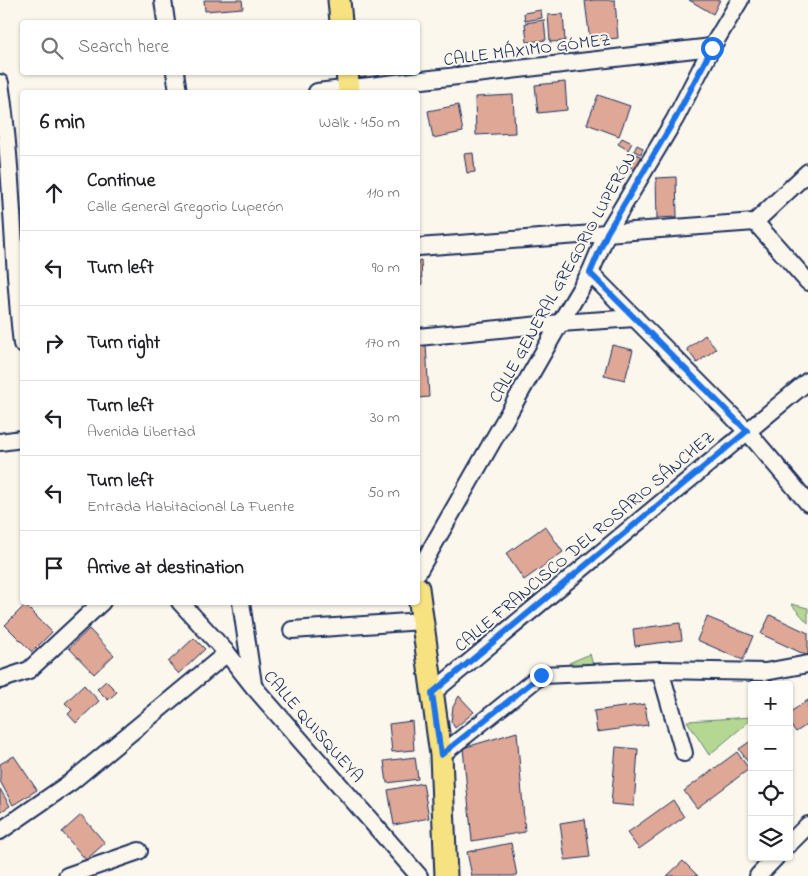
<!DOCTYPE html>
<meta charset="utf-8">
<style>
body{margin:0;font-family:"Indie Flower",sans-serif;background:#f2f2f2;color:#202124}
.controls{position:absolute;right:15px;bottom:15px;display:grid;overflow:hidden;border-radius:5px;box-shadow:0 1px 4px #0004}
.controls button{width:45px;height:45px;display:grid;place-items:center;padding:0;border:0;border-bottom:1px solid #e0e0e0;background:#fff;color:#202124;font:25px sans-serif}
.stop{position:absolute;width:15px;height:15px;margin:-11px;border:4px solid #1a73e8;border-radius:50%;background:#fff}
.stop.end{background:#1a73e8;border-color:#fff;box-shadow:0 1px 5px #0008}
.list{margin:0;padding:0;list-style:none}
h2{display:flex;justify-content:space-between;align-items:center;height:65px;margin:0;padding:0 20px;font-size:21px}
h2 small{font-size:16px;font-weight:400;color:#757577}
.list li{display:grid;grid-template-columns:32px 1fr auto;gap:15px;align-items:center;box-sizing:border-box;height:75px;padding:0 20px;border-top:1px solid #e0e0e0}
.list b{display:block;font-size:19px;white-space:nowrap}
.list p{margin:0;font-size:16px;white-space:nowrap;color:#757577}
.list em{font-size:16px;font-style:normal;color:#757577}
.icon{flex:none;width:28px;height:28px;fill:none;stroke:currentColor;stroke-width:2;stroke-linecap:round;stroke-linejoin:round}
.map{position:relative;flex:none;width:808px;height:876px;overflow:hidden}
.search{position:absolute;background:#fff;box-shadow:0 1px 4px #0004;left:20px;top:20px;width:400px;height:55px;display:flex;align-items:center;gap:12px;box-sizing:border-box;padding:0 18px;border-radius:5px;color:#757577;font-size:19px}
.panel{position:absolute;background:#fff;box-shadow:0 1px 4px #0004;left:20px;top:90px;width:400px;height:515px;border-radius:5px}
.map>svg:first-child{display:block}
.green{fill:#b4d792;stroke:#688378}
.building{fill:#dea796;stroke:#1b2f5e}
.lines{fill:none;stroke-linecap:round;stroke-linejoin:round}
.minor-casing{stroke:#1b2f5e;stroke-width:20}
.major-casing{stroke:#1b2f5e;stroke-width:25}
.minor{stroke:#fbf7ec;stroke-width:16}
.major{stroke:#f7e281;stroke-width:21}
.route{stroke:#1a73e8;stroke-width:6}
.labels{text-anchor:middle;stroke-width:4;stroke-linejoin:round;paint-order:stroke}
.street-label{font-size:18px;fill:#1b2f5e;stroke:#fbf7ec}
</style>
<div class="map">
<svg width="808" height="876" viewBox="0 0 808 876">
<rect width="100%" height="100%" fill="#fbf7ec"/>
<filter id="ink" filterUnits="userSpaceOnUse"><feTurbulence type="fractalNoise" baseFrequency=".02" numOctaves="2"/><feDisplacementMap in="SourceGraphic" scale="10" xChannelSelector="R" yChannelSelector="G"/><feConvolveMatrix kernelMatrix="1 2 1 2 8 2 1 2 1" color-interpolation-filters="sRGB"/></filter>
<g filter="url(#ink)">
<!-- green -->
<g class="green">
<polygon points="791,604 808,608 808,623"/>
<polygon points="590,654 594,669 575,670 569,663"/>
<polygon points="752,717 752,719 709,755 687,721"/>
</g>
<!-- building -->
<g class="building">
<polygon points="204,0 242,0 243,8 205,11"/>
<polygon points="595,0 615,0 618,38 590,41 585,1"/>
<polygon points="689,0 720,0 713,14"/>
<polygon points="541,10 542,18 525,21 524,13"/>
<polygon points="563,14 565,41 550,42 548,15"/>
<polygon points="544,20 546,40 527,42 525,23"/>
<polygon points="565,82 567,110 538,113 535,85"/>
<polygon points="513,95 515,133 476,135 475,97"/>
<polygon points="598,95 630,106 619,136 587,124"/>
<polygon points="458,105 463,132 433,138 428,111"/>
<polygon points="622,138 632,143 628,150 618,144"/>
<polygon points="637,145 643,148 641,154 634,151"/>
<polygon points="473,153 475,172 467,173 464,154"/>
<polygon points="636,154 644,158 636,171 629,166"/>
<polygon points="676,177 677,217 657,218 656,178"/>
<polygon points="421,260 422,285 418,285 418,261"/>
<polygon points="705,335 716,349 697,363 687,349"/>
<polygon points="426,344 429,397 418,398 418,345"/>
<polygon points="612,345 633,350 625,380 604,375"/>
<polygon points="545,526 563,552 524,580 506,554"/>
<polygon points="25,605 52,632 32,652 5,625"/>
<polygon points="770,615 808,633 808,656 761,634"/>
<polygon points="707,617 753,636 743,660 697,640"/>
<polygon points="680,623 682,640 635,646 633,629"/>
<polygon points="89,629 114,655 94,674 69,648"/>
<polygon points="194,638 205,649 179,674 168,662"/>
<polygon points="106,681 117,692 108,700 97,689"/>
<polygon points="84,685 99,701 76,723 68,714 72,710 65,703"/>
<polygon points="459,696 474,712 455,728 451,721 453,707"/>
<polygon points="808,700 808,724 796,732 789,723 789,713"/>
<polygon points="645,704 648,725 597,732 594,711"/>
<polygon points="412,721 414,750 392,752 389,724"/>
<polygon points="517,732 525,832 472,841 463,748"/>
<polygon points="752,740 752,764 750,765 739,749"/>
<polygon points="616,747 638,749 634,806 611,804"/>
<polygon points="737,752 749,769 697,808 684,791"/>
<polygon points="14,756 37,790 13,805 0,781 0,764"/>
<polygon points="415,757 418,779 387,783 384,761"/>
<polygon points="423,783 429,818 394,825 388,790"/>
<polygon points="0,789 10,806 0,812"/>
<polygon points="673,800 684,817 639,849 627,833"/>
<polygon points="81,815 105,843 86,860 62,832"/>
<polygon points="585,819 590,857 565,860 560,823"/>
<polygon points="511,843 517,876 472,876 467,852"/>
<polygon points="683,861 698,876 667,876"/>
</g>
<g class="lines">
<defs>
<g id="minor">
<polyline points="163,0 166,22"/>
<polyline points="175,72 178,92"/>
<path d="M 0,83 C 13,170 12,257 22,344"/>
<polyline points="317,92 712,47"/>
<polyline points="755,222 808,282"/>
<polyline points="755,222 808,172"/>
<polyline points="418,247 755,222"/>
<polyline points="590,273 747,431 808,503"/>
<polyline points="418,337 560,323 635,318"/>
<polyline points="0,442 22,439"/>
<polyline points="418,572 560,323 590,273 607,233 675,119 712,47 740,0"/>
<polyline points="180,602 227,653 253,686 419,876"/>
<polyline points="241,602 253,684"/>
<polyline points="292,630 422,621"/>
<polyline points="660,670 684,753"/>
<polyline points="0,680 29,670 102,602"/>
<polyline points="432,693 808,381"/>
<polyline points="441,755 541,675 660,670 765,672 808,664"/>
<polyline points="0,831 71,782 227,653"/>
<polyline points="789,844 808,825"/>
<polyline points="67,876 139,851"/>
<polyline points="758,876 776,857"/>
</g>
<g id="major">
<polyline points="339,0 341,22"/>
<polyline points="347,72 349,92"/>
<polyline points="418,588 441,755 446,876"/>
</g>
</defs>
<!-- minor casing -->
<use href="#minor" class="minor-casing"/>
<!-- major casing -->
<use href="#major" class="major-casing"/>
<!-- minor -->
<use href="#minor" class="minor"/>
<!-- major -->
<use href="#major" class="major"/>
</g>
</g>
<g class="lines" filter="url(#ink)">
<!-- route -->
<polyline class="route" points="541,675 441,755 432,693 747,431 590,273 607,233 675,119 712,48"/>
</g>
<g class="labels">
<!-- street labels -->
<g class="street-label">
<text transform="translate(527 49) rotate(-7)" y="6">CALLE MÁXIMO GÓMEZ</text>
<text transform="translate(562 277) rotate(-61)" y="6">CALLE GENERAL GREGORIO LUPERÓN</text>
<text transform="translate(584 541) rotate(-40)" y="6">CALLE FRANCISCO DEL ROSARIO SÁNCHEZ</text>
<text transform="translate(314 726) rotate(49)" y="6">CALLE QUISQUEYA</text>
</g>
</g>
</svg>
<div class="controls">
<button>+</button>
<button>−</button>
<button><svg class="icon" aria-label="locate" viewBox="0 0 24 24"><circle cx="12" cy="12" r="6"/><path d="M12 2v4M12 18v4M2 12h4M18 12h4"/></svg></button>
<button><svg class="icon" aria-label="layers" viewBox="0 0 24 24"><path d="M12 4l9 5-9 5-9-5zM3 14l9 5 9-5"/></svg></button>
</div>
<div class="stop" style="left:712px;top:48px"></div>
<div class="stop end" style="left:541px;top:675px"></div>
<div class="search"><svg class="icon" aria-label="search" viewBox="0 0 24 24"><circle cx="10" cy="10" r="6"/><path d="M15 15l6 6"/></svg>Search here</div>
<section class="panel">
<h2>6 min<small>Walk · 450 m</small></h2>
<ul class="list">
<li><svg class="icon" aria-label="ahead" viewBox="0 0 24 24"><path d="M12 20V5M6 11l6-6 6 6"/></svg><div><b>Continue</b><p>Calle General Gregorio Luperón</p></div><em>110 m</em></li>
<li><svg class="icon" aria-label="left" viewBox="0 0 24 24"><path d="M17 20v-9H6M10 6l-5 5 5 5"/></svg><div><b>Turn left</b></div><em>90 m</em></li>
<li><svg class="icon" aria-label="right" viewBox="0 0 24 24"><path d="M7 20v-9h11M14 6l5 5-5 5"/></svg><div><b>Turn right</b></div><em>170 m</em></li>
<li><svg class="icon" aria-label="left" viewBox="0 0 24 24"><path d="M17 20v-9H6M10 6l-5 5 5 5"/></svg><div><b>Turn left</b><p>Avenida Libertad</p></div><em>30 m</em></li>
<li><svg class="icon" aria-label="left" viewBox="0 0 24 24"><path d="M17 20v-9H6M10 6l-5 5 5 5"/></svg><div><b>Turn left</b><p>Entrada Habitacional La Fuente</p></div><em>50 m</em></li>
<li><svg class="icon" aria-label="arrive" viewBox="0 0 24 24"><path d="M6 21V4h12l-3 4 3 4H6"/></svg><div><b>Arrive at destination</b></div></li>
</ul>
</section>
</div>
